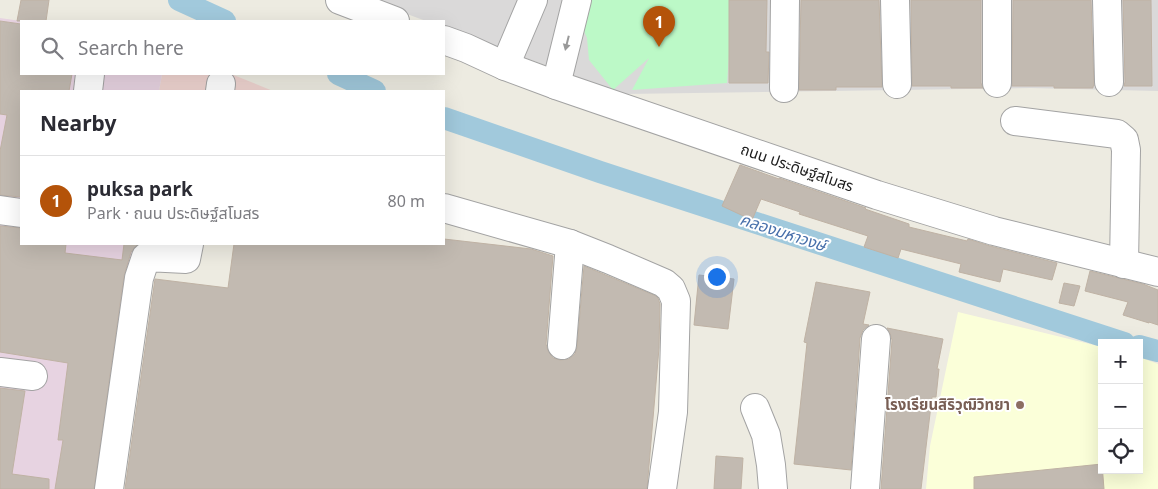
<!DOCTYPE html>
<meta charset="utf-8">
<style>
body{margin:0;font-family:"Noto Sans","Noto Sans Thai",sans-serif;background:#f7f7f7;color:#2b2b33}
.controls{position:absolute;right:15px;bottom:15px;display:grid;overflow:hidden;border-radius:0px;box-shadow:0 5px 20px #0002}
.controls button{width:45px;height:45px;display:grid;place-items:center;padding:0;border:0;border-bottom:1px solid #e1e1e2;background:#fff;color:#2b2b33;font:25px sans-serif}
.you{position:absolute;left:716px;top:276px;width:18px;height:18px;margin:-12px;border:4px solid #fff;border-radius:50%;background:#1a73e8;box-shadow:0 0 0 8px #1a73e833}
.badge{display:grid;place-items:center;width:32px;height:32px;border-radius:50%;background:#b45309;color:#fff;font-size:16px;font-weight:700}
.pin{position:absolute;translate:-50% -41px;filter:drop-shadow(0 1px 2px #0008)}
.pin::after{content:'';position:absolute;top:26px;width:18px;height:15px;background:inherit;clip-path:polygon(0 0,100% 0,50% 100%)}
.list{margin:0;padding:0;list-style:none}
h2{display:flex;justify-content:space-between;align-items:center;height:65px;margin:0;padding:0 20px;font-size:21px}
h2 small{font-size:16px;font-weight:400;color:#7c7c81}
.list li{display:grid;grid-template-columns:32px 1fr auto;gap:15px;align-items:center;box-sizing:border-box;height:90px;padding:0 20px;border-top:1px solid #e1e1e2}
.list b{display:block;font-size:19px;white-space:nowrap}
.list p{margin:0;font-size:16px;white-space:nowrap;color:#7c7c81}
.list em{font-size:16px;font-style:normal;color:#7c7c81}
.icon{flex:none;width:28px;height:28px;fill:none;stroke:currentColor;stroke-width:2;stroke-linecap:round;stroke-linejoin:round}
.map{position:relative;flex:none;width:1158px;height:489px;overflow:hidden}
.search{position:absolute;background:#fff;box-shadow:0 5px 20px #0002;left:20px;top:20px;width:425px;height:55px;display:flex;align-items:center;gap:12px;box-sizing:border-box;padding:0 18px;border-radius:0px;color:#7c7c81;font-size:19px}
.panel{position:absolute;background:#fff;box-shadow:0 5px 20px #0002;left:20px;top:90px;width:425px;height:155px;border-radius:0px}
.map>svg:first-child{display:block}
.residential{fill:#dad9d9}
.commercial{fill:#efd4d0}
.industrial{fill:#e7d3e1}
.education{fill:#fbffd9}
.park{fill:#bcf9c7}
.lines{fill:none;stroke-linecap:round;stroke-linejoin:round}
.canal{stroke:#a1c9dc;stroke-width:22}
.building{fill:#c2bab1;stroke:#bfb2a4}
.minor-casing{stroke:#a3a3a3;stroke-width:30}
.minor{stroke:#fff;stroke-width:28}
.oneway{fill:#999}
.education-dot{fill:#8d6e63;stroke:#fff;stroke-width:2}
.labels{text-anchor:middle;stroke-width:4;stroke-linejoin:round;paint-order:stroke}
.street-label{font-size:15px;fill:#1c1c1c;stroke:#fff}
.education-label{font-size:15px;font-weight:bold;fill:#785e54;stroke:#fff;text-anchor:end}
.water-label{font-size:16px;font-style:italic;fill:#4870ab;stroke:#fff}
</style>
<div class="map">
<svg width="1158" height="489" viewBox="0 0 1158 489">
<rect width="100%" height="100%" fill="#edebe1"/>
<!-- residential -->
<polygon class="residential" points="369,0 1158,0 1158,91 1031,88 624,94 444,28 444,21 426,21"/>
<!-- commercial -->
<polygon class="commercial" points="162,74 231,74 273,91 159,91"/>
<!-- industrial -->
<polygon class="industrial" points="0,18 21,21 21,74 162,74 159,91 21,91 21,244 134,244 94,489 0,489"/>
<!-- education -->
<polygon class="education" points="958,312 1102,347 1102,470 1139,470 1139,357 1158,364 1158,489 926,489 930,446"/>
<!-- park -->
<polygon class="park" points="579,0 733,0 727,83 632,90 649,58 613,90 589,60 587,38 578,18"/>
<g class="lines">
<!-- canal -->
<g class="canal">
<polyline points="179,0 225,21"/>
<polyline points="338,74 375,91"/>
<polyline points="444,118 600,172 1124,343"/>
<polyline points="1139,346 1158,351"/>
</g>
</g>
<!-- building -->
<g class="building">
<polygon points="21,0 49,0 46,21 17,21"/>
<polygon points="729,0 767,0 766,52 769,52 768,83 729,83"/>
<polygon points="801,0 879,0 882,87 836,87 836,90 799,90"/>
<polygon points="911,0 981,0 981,83 983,88 951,88 951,86 912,86"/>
<polygon points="1013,0 1091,0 1094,86 1093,86 1093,88 1054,88 1054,86 1012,86"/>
<polygon points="1123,0 1151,0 1152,86 1124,86 1125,82"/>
<polygon points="0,21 21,24 21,74 72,74 69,91 21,91 21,197 0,195 0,151 7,115 0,114"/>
<polygon points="740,165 779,179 779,178 866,208 865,209 909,224 909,227 967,241 968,239 990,246 1057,263 1052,280 1003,269 1000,282 959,272 961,264 901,249 898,258 864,247 868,236 799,214 800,212 761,199 752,220 722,206"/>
<polygon points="0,226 21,228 21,244 66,244 65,253 122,260 124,244 138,244 131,252 124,276 94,489 55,489 63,440 58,440 68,363 0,352"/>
<polygon points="444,239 531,249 553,256 546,344 548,351 553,358 560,360 569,359 575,354 577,347 584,266 656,296 658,298 660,304 659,348 647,489 125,489 155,279 228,288 234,244 444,244"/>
<polygon points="1090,271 1143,284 1158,290 1158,325 1149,322 1149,323 1123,315 1128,302 1085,291"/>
<polygon points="699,275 734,279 728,329 694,325"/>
<polygon points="816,282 870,292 863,324 869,325 863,330 860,338 851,470 794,464 807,343 804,342"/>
<polygon points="1064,283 1080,286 1074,306 1059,303"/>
<polygon points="887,328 943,339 937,369 939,369 936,397 932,397 921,489 881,489 892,340 890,333"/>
<polygon points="0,388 25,391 12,474 49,479 49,489 0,489"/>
<polygon points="716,456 743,458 741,489 714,489"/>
<polygon points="1102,464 1104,489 974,489 974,477"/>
</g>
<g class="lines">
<defs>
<g id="minor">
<polyline points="340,0 395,21"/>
<polyline points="895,0 897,84"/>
<polyline points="997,0 997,83"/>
<polyline points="1107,0 1109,82"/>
<polyline points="444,40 466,48 505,66 556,85 877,195 994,231 1158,272"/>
<polyline points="505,66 533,0"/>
<polyline points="556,85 577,0"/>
<polyline points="784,88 785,0"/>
<polyline points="88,91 90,74"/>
<polyline points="220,91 221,84"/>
<polyline points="1015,121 1117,134 1124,140 1126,150 1124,264"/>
<polyline points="444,208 570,244 608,259 664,283 671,289 676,301 673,412 662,489"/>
<polyline points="0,210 21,213"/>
<polyline points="562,345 570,244"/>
<polyline points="0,372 33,376"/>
<polyline points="755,408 766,435 771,465 773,489"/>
<polyline points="109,489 139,278 146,257 186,259 189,244"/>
<polyline points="865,489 876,339"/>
</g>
</defs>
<!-- minor casing -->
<use href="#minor" class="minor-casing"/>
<!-- minor -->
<use href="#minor" class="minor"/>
</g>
<!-- one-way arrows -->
<defs><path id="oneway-solid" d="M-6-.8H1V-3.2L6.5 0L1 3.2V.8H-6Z" transform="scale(1.25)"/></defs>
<use class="oneway" href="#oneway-solid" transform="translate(567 43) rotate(104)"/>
<!-- markers -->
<circle class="education-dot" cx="1020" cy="405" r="5"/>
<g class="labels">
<!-- street labels -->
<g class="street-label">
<text transform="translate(797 168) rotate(19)" y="5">ถนน ประดิษฐ์สโมสร</text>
</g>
<!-- education labels -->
<g class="education-label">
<text x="1010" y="410">โรงเรียนสิริวุฒิวิทยา</text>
</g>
<!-- water labels -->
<g class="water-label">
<text transform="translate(783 232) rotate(18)" y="6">คลองมหาวงษ์</text>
</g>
</g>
</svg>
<div class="controls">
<button>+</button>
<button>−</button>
<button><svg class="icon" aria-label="locate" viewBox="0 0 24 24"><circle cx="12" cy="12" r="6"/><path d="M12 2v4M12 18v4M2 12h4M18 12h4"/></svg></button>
</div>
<div class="you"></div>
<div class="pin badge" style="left:659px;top:47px">1</div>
<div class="search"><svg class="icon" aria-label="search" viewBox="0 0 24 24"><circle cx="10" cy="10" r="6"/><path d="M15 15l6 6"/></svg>Search here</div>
<section class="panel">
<h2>Nearby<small></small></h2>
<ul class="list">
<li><span class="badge">1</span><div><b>puksa park</b><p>Park · ถนน ประดิษฐ์สโมสร</p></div><em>80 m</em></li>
</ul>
</section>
</div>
